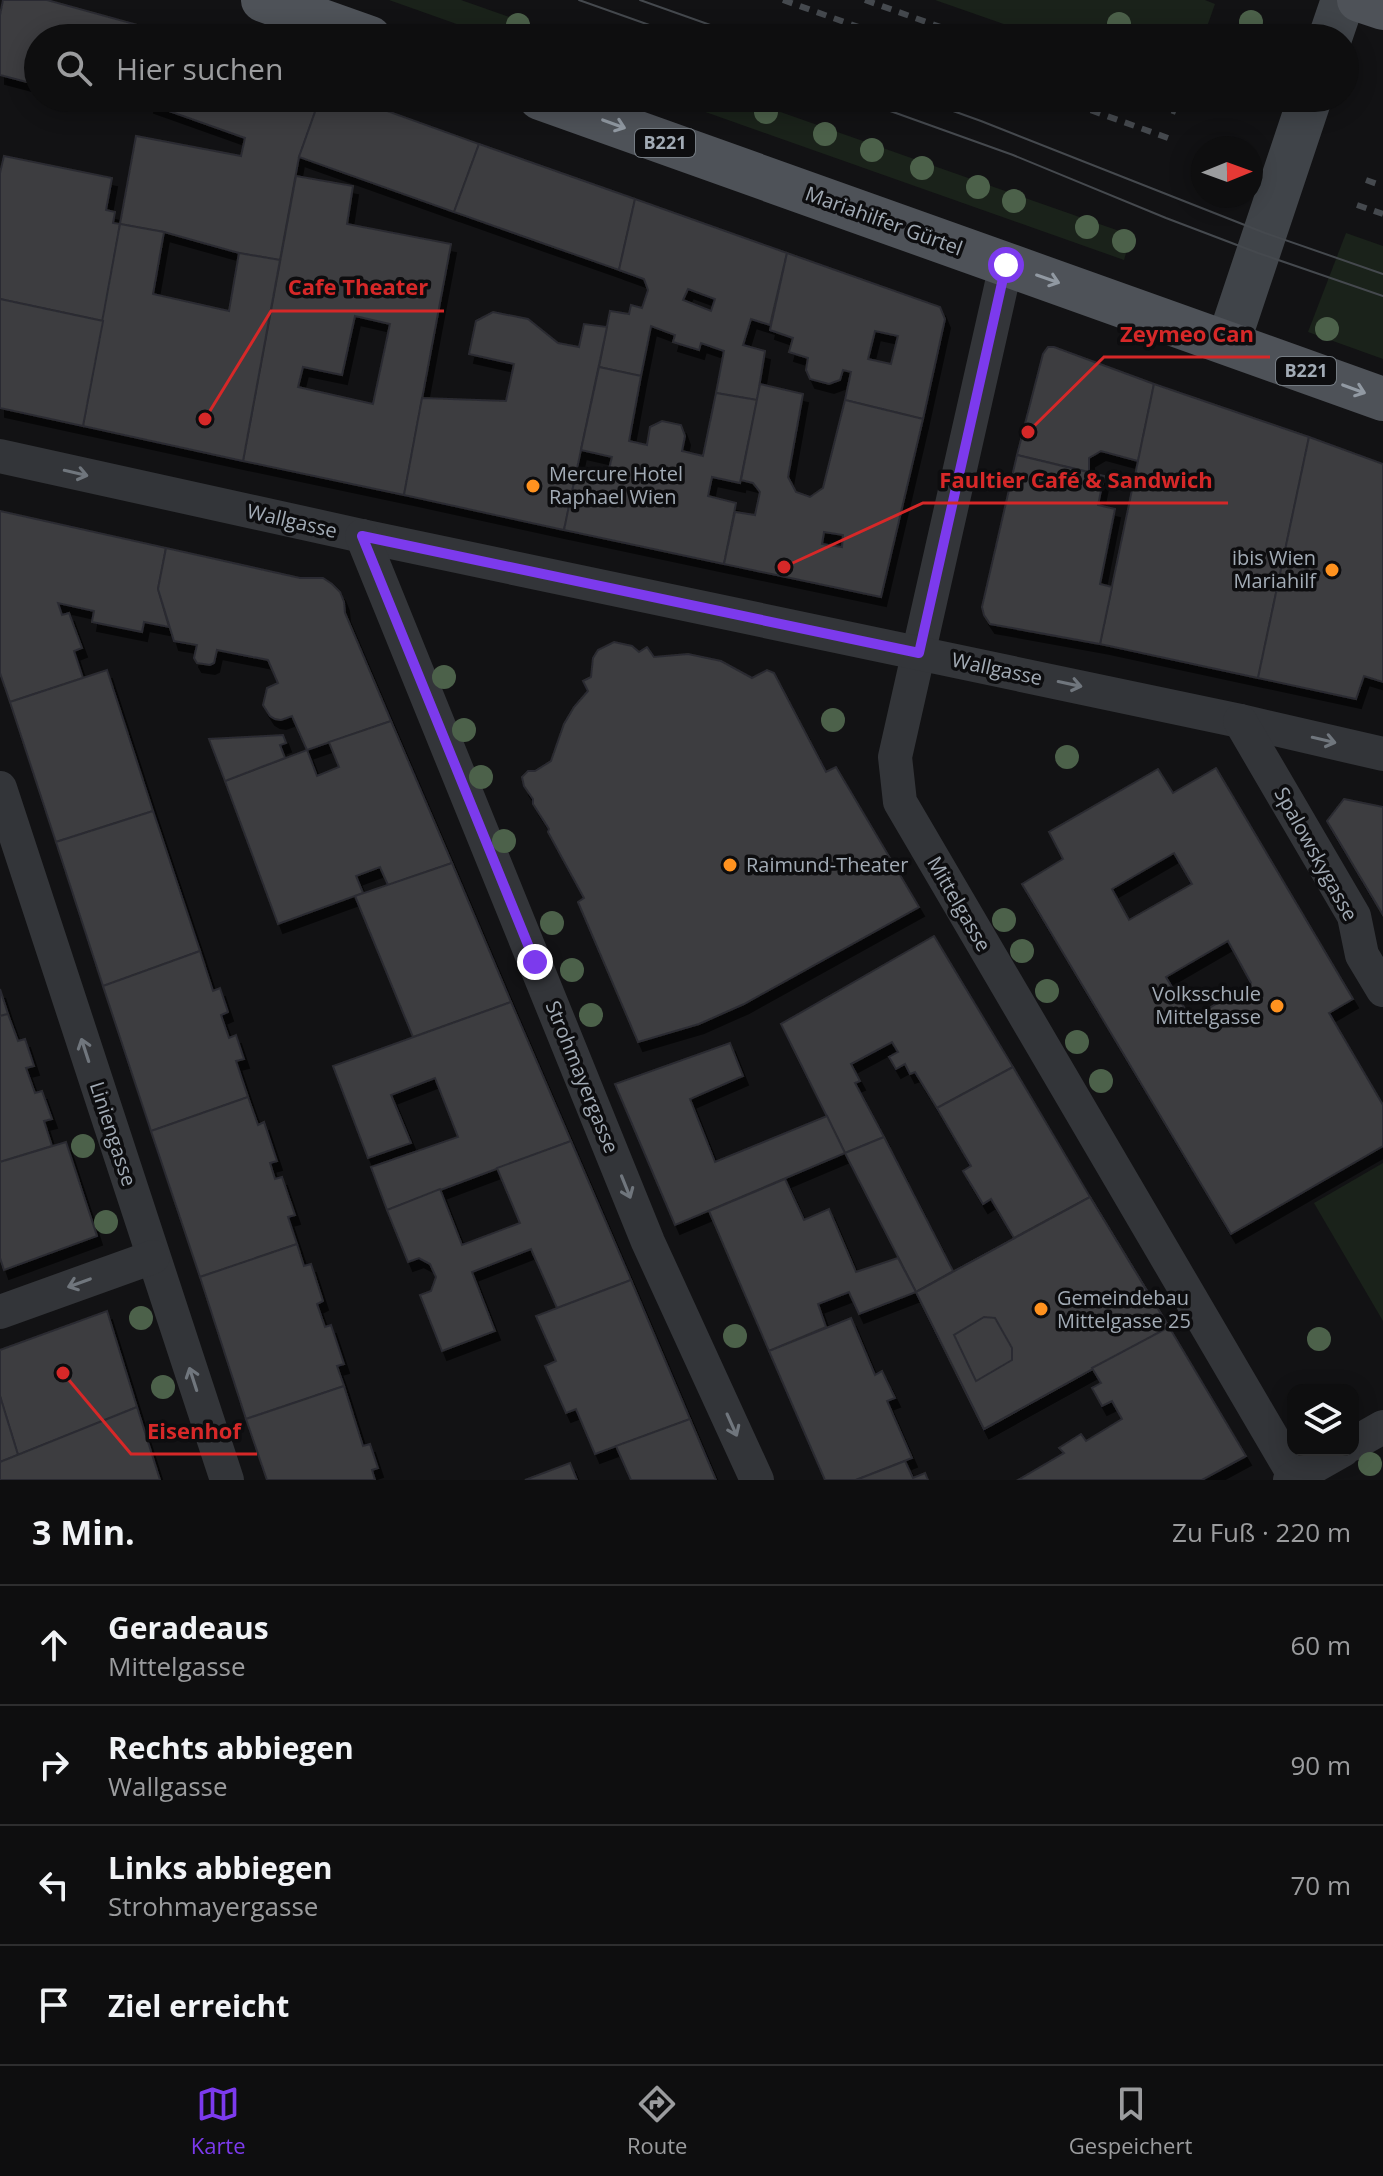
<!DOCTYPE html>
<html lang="de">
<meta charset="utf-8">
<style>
body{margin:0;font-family:"Open Sans",sans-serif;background:#1c1c1d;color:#f1f3f6}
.controls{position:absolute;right:24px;bottom:24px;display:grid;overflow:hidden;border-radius:16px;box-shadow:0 4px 20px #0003}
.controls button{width:72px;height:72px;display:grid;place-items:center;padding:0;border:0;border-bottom:2px solid #2e2e2f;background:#0e0e0f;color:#f1f3f6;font:40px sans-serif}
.compass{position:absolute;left:1191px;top:136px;width:72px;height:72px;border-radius:50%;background:#0e0e0f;box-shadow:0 4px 20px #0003;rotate:89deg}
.stop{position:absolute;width:24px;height:24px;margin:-18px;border:6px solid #7c3aed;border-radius:50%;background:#fff}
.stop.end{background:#7c3aed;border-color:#fff;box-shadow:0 2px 8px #0008}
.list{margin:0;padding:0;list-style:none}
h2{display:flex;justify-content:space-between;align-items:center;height:104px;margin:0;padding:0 32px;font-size:34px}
h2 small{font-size:26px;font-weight:400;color:#9b9c9e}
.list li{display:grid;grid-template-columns:52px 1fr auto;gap:24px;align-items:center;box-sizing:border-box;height:120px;padding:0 32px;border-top:2px solid #2e2e2f}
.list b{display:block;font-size:30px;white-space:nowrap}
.list p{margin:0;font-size:26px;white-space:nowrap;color:#9b9c9e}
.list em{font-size:26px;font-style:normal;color:#9b9c9e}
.icon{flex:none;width:44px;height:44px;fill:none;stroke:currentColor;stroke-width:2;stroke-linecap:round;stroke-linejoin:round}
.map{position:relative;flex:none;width:1383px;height:1480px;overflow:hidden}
.search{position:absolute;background:#0e0e0f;box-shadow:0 4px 20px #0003;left:24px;right:24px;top:24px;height:88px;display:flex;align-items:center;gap:20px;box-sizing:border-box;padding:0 28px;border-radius:44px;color:#9b9c9e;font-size:30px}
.sheet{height:584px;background:#0e0e0f}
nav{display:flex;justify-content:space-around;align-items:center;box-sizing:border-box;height:112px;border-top:2px solid #2e2e2f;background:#0e0e0f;font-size:22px;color:#9b9c9e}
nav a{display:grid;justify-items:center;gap:4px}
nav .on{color:#7c3aed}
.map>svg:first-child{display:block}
.green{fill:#1a221a}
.building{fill:#3c3d41;stroke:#2c2c30;stroke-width:2;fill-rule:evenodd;filter:url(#shadow)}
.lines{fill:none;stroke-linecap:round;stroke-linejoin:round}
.street{stroke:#333539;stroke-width:34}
.secondary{stroke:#404449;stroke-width:44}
.primary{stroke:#4e5258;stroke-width:44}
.tram{stroke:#45494e;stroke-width:2}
.rail{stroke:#45494e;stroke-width:6;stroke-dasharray:10 8;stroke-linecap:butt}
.tree{fill:#4c614a}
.oneway{stroke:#9199a2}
.oneway2{stroke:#70767d}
.route{stroke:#7c3aed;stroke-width:10}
.poi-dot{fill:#ff921f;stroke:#0d0d0f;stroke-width:3}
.labels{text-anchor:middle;stroke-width:7;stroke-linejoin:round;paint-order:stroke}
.shield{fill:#0d0d0f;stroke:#757c83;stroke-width:2}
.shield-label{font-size:18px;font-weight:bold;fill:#a2abb5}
.street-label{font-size:20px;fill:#a2abb5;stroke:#0d0d0f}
.poi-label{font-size:20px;fill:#a2abb5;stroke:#0d0d0f;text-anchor:start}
.leader{fill:none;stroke:#d62828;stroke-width:3}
.callout-dot{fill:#d62828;stroke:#0d0d0f;stroke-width:3}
.callout-label{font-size:22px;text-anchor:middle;font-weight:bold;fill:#d62828;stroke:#0d0d0f;stroke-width:7;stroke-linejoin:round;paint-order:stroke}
</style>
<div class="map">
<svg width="1383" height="1480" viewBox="0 0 1383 1480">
<defs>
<filter id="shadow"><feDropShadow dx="5" dy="9" stdDeviation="0" flood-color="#0009"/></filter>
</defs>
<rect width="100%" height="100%" fill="#121214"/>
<!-- green -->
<g class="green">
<polygon points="389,0 461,0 569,38 496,38"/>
<polygon points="935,0 1205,0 1215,4 1203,38 1044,38"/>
<polygon points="666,98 741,98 1125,233 1129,243 1124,260"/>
<polygon points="1346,233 1383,246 1383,359 1308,332"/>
<polygon points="1383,1163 1383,1321 1314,1203"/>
</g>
<!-- building -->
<g class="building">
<polygon points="3,0 47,0 174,35 172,38 38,38 38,85 0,75 0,15"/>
<polygon points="151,98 320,98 299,157 280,260 239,253 164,232 120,224 136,136 241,156 245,138 149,104"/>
<polygon points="320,98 351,98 479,144 454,212 299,157"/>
<polygon points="479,144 635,199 619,270 454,212"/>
<polygon points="4,156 112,178 106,210 115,212 113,223 120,224 103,321 0,299 0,173"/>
<path d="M 296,176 L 353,186 L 347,224 L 451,244 L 404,495 L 243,461 ZM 355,316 L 390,324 L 373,404 L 298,387 L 303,367 L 342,375 Z"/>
<path d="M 635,199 L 787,253 L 770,325 L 751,319 L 743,345 L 765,351 L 757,400 L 716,393 L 724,351 L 701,343 L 699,350 L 673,342 L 675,335 L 651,326 L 641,376 L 599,367 L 610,311 L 629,314 L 631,305 L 642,308 L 648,290 L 644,279 L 619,270 ZM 688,289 L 715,299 L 711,311 L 683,300 Z"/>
<polygon points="120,224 164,232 153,294 229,311 239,253 280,260 243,461 83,426"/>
<path d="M 787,253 L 940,307 L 945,319 L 923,419 L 845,400 L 851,372 L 843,370 L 840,380 L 829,384 L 810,379 L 806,370 L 808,358 L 789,352 L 793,338 L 770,330 ZM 875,331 L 898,336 L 891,364 L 868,359 Z"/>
<polygon points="0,299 103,321 83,426 0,408"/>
<polygon points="493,312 528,319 558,343 579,347 584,324 607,327 564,530 404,495 422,398 506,401 514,364 469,354 476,321"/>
<polygon points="1048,347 1054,347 1154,384 1138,461 1101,451 1089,458 1089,472 1017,455 1043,354"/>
<polygon points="599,367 641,376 629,441 647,445 650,427 662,421 681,425 685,436 682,451 703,456 716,393 757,400 740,483 712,477 708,496 736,503 724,564 564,530 577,468 608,473 612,457 581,450"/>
<path d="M 760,384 L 803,394 L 788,477 L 796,492 L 810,497 L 823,488 L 845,400 L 923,419 L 881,597 L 724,564 L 735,512 L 755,515 L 760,492 L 753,483 L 741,480 ZM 824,532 L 843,535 L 842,547 L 822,544 Z"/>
<polygon points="1154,384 1309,437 1258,678 1100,644"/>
<polygon points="1309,437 1383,464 1383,682 1364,676 1356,699 1258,678"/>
<polygon points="1017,455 1104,476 1098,505 1115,509 1100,584 1112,587 1100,644 990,624 984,615 982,607"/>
<polygon points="0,511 166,548 158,589 169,627 144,622 142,632 92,622 94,611 58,603 62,615 69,613 82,648 74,651 83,678 10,702 0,673"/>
<polygon points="166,548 300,578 323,578 332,584 340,592 344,602 345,613 391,721 307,750 292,716 281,720 275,719 270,716 263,705 267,688 278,683 268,660 217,650 214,663 210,665 197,663 194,658 197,645 174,641 158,589"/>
<polygon points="614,642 632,646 639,652 647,647 654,657 688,654 721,661 752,678 767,670 774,673 826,772 836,767 919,907 744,1004 699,1024 638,1042 578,902 584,898 548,832 549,829 533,804 533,799 524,786 522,777 528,771 535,771 551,761 564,724 574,707 588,691 583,681 591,677 593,658 598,650"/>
<polygon points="107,670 153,811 56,842 10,702"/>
<polygon points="391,721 452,863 388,885 380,867 356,876 363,893 278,924 225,781 307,750 317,776 339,767 329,742"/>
<polygon points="283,735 286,743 280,745 285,758 225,781 209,739"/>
<path d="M 1216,768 L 1353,999 L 1329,1013 L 1383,1105 L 1383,1146 L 1231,1234 L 1022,884 L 1063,859 L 1049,832 L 1158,769 L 1173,793 ZM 1174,853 L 1192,884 L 1129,920 L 1112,889 ZM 1228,941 L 1251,983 L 1191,1019 L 1166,977 Z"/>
<polygon points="1344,799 1383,807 1383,915 1327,821"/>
<polygon points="153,811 200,951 103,986 56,842"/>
<polygon points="452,863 511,1002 413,1037 355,896"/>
<polygon points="934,936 1013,1067 937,1108 915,1072 910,1074 905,1064 896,1069 889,1057 898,1052 892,1042 851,1064 860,1081 855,1083 884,1137 845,1153 781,1024"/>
<polygon points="200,951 213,991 220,988 228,1012 221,1015 229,1038 236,1035 244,1059 236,1061 248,1097 151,1131 103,986"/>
<polygon points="0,989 8,1014 0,1016"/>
<polygon points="511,1002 571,1141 387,1210 371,1167 458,1137 435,1078 391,1095 411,1143 368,1158 333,1066"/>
<polygon points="8,1014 18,1041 25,1039 34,1066 26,1068 35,1093 42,1091 52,1119 44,1121 52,1146 0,1162 0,1016"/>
<polygon points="730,1043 743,1076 690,1099 715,1162 827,1116 845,1153 675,1225 615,1084"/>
<polygon points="1013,1067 1090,1197 1014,1238 991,1199 983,1204 963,1171 971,1166 937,1108"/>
<polygon points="248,1097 258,1125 264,1122 277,1161 270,1163 275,1179 282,1177 295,1215 288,1217 297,1244 200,1277 151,1131"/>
<polygon points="884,1137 953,1271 916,1292 845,1153"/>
<polygon points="571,1141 631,1280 557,1308 531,1249 472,1272 495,1331 442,1351 420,1295 431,1291 436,1277 430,1264 419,1258 408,1262 387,1210 440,1189 462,1245 520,1223 497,1168"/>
<polygon points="66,1142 97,1236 4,1270 0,1258 0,1162"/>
<polygon points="785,1179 804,1220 829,1209 856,1272 898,1258 916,1292 859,1314 849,1292 818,1304 826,1327 769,1351 709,1211"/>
<polygon points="1090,1197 1169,1327 984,1429 916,1292"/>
<path d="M 1090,1197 L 1169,1327 L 984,1429 L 916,1292 ZM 984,1317 L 995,1318 L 1012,1348 L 1012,1360 L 976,1381 L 954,1335 Z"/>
<polygon points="297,1244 304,1266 311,1264 323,1301 317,1304 325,1327 331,1325 344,1364 337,1366 344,1386 246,1419 200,1277"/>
<polygon points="631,1280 690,1419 595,1454 576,1409 566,1413 545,1366 556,1361 536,1316"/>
<polygon points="107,1311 137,1407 18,1455 0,1396 0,1350"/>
<polygon points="851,1318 875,1375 882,1371 895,1398 887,1401 912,1458 856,1480 825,1480 769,1351"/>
<polygon points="1169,1327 1246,1456 1202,1480 1018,1480 1064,1453 1059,1448 1081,1434 1086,1441 1122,1419 1112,1401 1102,1406 1092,1388 1101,1383 1092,1368"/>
<polygon points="344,1386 363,1446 370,1444 378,1468 372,1470 375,1480 267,1480 246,1419"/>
<polygon points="0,1396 18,1455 0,1462"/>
<polygon points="137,1407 160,1480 0,1480 0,1462"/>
<polygon points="690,1419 716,1480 631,1480 616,1446"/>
<polygon points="905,1461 913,1478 925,1473 928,1480 856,1480"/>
<polygon points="570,1463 577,1480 525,1480"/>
</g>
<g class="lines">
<!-- street -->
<g class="street">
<polyline points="1006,265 895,757 900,802 1297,1480"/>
<polyline points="0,456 362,536 1240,721 1383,754"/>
<polyline points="362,536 648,1242 757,1480"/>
<polyline points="1240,721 1354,916 1362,955 1383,990"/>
<polyline points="0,788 227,1480"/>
<polyline points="0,1312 153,1257"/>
<polyline points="1353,1444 1383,1427"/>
<polyline points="1290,1480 1343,1450"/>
</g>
<!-- secondary -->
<g class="secondary">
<polyline points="1330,38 1343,0"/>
<polyline points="1228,343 1310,98"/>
</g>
<!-- primary -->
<g class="primary">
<polyline points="263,0 370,38"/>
<polyline points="1359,0 1383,8"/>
<polyline points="540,98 1383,399"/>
</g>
<!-- tram -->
<g class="tram">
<polyline points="579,0 686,38"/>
<polyline points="640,0 747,38"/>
<polyline points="854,98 1013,155 1166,218 1258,253 1383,296"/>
<polyline points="917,98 981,121 1265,233 1383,274"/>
</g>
<!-- rail -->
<g class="rail">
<polyline points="783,0 889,38"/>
<polyline points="865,0 971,38"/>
<polyline points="1057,98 1168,138"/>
<polyline points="1138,98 1176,112"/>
<polyline points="1366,180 1383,186"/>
<polyline points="1357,205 1383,214"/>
</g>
</g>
<!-- trees -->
<g class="tree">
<circle cx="1251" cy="22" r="12"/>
<circle cx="1119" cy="24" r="12"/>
<circle cx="518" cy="25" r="12"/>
<circle cx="766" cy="112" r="12"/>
<circle cx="825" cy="134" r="12"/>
<circle cx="872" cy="150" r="12"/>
<circle cx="922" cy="168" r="12"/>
<circle cx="978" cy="187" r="12"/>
<circle cx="1014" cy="201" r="12"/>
<circle cx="1087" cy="227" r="12"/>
<circle cx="1124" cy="241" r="12"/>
<circle cx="1327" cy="329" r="12"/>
<circle cx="444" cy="677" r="12"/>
<circle cx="833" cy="720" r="12"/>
<circle cx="464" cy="730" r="12"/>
<circle cx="1067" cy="757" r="12"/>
<circle cx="481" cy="777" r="12"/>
<circle cx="504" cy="841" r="12"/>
<circle cx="1004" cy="920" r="12"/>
<circle cx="552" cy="923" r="12"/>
<circle cx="1022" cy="951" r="12"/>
<circle cx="572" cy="970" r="12"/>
<circle cx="1047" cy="991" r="12"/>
<circle cx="591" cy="1015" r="12"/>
<circle cx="1077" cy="1042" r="12"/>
<circle cx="1101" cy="1081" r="12"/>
<circle cx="83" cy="1146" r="12"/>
<circle cx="106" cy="1222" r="12"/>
<circle cx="141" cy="1318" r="12"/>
<circle cx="735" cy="1336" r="12"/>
<circle cx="1319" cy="1339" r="12"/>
<circle cx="163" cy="1387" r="12"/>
<circle cx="1370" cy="1464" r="12"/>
</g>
<!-- one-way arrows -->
<defs><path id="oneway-shaft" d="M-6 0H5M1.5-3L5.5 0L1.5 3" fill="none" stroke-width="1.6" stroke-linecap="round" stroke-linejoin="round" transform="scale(2)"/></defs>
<g class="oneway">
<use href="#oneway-shaft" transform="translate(614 124) rotate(20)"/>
<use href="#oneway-shaft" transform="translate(1048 279) rotate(19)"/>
<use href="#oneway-shaft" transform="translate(1354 389) rotate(20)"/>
</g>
<g class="oneway2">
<use href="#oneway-shaft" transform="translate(76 473) rotate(13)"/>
<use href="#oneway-shaft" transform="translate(1070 684) rotate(12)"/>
<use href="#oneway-shaft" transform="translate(1324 740) rotate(13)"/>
<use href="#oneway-shaft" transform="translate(85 1050) rotate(-108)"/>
<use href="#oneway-shaft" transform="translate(626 1187) rotate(68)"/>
<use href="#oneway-shaft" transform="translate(79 1283) rotate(160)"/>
<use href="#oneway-shaft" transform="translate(193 1379) rotate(-108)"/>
<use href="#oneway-shaft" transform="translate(732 1425) rotate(66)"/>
</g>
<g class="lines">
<!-- route -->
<polyline class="route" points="535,962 362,536 919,653 1006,265"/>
</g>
<!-- markers -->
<g class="poi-dot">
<circle cx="533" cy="486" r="8"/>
<circle cx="1332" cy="570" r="8"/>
<circle cx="730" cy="865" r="8"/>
<circle cx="1277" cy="1006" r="8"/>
<circle cx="1041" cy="1309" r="8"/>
</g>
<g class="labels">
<!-- shield labels -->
<g class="shield">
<rect x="635" y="129" width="60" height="28" rx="6"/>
<rect x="1276" y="357" width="60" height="28" rx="6"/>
</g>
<g class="shield-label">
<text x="665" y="149">B221</text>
<text x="1306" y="377">B221</text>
</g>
<!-- street labels -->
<g class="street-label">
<text transform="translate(884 221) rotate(20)" y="7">Mariahilfer Gürtel</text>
<text transform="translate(292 521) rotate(13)" y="7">Wallgasse</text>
<text transform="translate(997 669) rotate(12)" y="7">Wallgasse</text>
<text transform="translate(1316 854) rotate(61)" y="7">Spalowskygasse</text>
<text transform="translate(959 904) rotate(60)" y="7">Mittelgasse</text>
<text transform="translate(582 1077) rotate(68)" y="7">Strohmayergasse</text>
<text transform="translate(113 1134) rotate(72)" y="7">Liniengasse</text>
</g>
<!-- poi labels -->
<g class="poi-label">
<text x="549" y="481">Mercure Hotel<tspan x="549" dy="23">Raphael Wien</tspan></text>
<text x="1316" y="565" text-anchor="end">ibis Wien<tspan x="1316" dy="23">Mariahilf</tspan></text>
<text x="746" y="872">Raimund-Theater</text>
<text x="1261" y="1001" text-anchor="end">Volksschule<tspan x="1261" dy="23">Mittelgasse</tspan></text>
<text x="1057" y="1305">Gemeindebau<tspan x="1057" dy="23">Mittelgasse 25</tspan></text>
</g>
</g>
<!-- callouts -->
<path class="leader" d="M205 419L271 311H444M1028 432L1104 357H1270M784 567L923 503H1228M63 1373L131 1454H257"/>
<g class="callout-dot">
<circle cx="205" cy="419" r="8"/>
<circle cx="1028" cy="432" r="8"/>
<circle cx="784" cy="567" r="8"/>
<circle cx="63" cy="1373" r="8"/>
</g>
<g class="callout-label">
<text x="358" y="295">Cafe Theater</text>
<text x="1187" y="342">Zeymeo Can</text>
<text x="1076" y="488">Faultier Café &amp; Sandwich</text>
<text x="194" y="1439">Eisenhof</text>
</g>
</svg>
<div class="controls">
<button><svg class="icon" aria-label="layers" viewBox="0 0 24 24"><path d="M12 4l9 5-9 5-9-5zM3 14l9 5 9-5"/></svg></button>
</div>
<svg class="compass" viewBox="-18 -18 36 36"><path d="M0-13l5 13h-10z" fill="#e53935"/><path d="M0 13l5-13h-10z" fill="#9b9c9e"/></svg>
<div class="stop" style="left:1006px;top:265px"></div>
<div class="stop end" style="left:535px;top:962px"></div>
<div class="search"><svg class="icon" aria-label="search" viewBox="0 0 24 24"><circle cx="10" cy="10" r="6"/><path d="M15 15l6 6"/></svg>Hier suchen</div>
</div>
<section class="sheet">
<h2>3 Min.<small>Zu Fuß · 220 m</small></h2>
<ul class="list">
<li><svg class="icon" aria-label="ahead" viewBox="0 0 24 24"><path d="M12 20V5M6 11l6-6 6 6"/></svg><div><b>Geradeaus</b><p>Mittelgasse</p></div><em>60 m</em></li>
<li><svg class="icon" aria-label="right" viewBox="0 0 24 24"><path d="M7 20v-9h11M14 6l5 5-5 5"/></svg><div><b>Rechts abbiegen</b><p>Wallgasse</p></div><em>90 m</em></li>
<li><svg class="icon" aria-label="left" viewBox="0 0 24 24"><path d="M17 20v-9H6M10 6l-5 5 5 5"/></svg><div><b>Links abbiegen</b><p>Strohmayergasse</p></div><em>70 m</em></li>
<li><svg class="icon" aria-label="arrive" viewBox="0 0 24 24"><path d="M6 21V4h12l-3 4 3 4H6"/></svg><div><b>Ziel erreicht</b></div></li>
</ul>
</section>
<nav>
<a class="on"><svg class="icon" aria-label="map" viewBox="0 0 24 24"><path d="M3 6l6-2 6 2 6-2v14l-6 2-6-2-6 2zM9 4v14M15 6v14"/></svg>Karte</a>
<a><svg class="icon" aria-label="directions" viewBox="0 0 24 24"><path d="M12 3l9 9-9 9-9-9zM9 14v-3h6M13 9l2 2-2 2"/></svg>Route</a>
<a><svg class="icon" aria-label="saved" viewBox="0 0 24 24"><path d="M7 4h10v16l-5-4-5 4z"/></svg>Gespeichert</a>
</nav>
